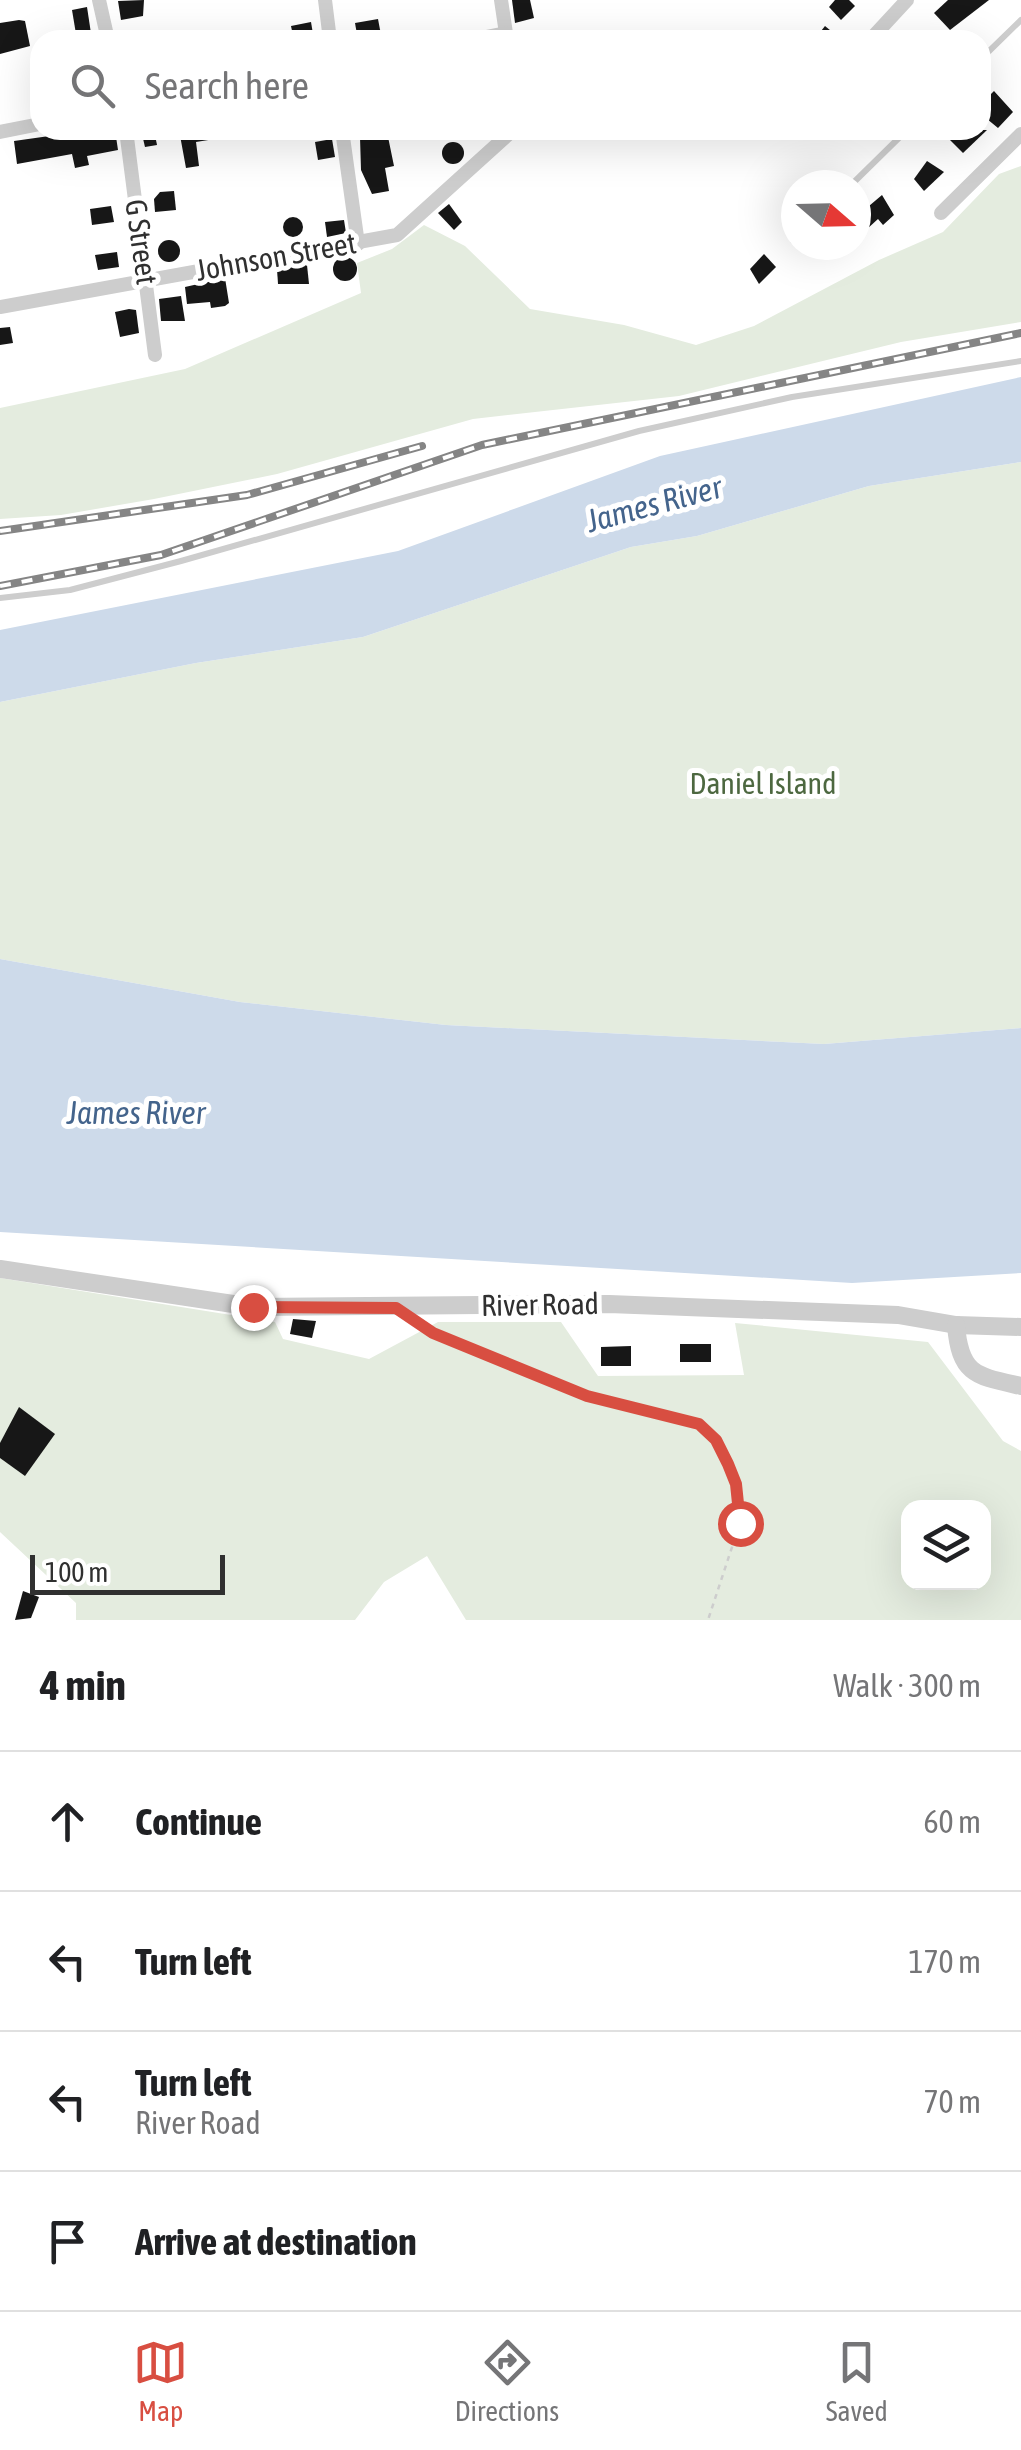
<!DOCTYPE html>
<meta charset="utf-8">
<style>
body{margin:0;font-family:"Asap Condensed",sans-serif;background:#f2f2f2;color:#202124}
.controls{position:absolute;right:30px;bottom:30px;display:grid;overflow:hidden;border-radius:20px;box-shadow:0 10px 40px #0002}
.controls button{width:90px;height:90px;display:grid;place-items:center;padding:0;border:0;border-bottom:2px solid #e0e0e0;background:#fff;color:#202124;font:50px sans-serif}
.compass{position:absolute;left:781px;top:170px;width:90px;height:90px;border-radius:50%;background:#fff;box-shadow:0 10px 40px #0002;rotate:110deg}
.scale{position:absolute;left:30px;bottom:25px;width:195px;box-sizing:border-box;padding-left:10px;border:5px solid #303030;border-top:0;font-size:28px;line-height:35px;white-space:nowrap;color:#303030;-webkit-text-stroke:8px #fff;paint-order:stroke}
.stop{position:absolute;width:30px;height:30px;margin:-22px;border:8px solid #d84e41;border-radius:50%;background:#fff}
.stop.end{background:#d84e41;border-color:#fff;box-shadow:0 2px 10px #0008}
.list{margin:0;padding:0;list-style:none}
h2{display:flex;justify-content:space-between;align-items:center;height:130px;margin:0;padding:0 40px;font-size:42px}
h2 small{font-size:32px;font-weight:400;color:#757577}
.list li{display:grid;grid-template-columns:65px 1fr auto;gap:30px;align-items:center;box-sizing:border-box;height:140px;padding:0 40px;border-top:2px solid #e0e0e0}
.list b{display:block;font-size:38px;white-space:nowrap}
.list p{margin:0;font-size:32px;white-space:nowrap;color:#757577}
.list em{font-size:32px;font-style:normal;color:#757577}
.icon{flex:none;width:55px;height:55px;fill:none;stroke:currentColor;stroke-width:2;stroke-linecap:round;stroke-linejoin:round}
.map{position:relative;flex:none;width:1021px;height:1620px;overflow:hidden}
.search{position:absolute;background:#fff;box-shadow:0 10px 40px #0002;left:30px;right:30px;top:30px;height:110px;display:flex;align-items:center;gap:25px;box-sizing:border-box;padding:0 35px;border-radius:30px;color:#757577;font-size:38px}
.sheet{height:690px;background:#fff}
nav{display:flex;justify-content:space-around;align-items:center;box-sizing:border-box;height:140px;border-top:2px solid #e0e0e0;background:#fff;font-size:28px;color:#757577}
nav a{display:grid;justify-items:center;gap:5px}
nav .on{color:#d84e41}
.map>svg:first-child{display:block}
.green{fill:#e4ecdf;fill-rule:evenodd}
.water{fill:#cddaea}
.building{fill:#171717}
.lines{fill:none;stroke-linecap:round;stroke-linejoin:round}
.path{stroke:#cdcdcd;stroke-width:2.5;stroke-dasharray:5 5;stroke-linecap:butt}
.service{stroke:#cdcdcd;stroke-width:6}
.minor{stroke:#cdcdcd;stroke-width:14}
.tertiary{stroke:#cdcdcd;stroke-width:18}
.rail-casing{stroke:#858585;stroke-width:8}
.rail{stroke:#fff;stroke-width:4;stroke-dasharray:11;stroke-linecap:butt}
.route{stroke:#d84e41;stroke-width:12}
.labels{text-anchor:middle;stroke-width:10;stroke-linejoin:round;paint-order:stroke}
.street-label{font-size:30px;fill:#303030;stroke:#fff}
.park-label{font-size:30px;fill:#4d6840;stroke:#fff}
.water-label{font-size:32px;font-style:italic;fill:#44648c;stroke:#fff}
</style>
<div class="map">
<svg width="1021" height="1620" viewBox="0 0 1021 1620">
<rect width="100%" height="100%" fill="#fff"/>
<!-- green -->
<g class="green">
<polygon points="1021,166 1021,322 901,342 679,396 473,419 277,474 154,499 61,515 0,519 0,408 185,369 361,293 357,263 392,249 424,225 465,246 530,309 624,325 696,345 754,326 879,260 943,232 999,174"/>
<polygon points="1021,462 1021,1028 824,1044 446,1025 240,1002 0,959 0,702 196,663 363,637 631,547 697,536 869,486"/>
<path d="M 0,1278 L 275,1322 L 283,1339 L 369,1359 L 438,1322 L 561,1322 L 598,1376 L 744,1375 L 735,1323 L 928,1342 L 1003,1441 L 1021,1451 L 1021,1620 L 466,1620 L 427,1556 L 384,1582 L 355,1620 L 76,1620 L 76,1603 L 0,1532 ZM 908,1508 L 984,1508 L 984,1582 L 908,1582 Z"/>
</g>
<!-- water -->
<g class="water">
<polygon points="1021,377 1021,462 869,486 697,536 631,547 363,637 196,663 0,702 0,630 398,551 660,456"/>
<polygon points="0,959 240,1002 446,1025 824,1044 1021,1028 1021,1273 852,1283 0,1232"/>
</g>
<!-- building -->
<g class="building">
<polygon points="144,0 143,16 121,20 118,1"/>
<polygon points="512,0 530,0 534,18 515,23"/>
<polygon points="835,0 849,0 855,6 841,20 829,7"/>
<polygon points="948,0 989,0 950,30 934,13"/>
<polygon points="87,7 92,40 77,40 72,10"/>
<polygon points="378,19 382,40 358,40 355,23"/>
<polygon points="19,20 25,21 30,46 0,54 0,23"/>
<polygon points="311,22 314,40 294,40 291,26"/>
<polygon points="825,26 842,40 814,40"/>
<polygon points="994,91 1013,112 998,128 981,114 981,93 986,99"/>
<polygon points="92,130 115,130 118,150 87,156 89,165 75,168 72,154 17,164 14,141"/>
<polygon points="141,130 154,130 157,145 145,147"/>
<polygon points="179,130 233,130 233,136 196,142 199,166 186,168"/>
<polygon points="954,130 987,130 963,153 947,137"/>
<polygon points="387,132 394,166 385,168 389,191 372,194 361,170 360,137"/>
<polygon points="332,139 335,157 318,160 315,142"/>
<circle cx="453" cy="153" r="11"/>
<polygon points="927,161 944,172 924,191 914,179"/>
<polygon points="174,191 176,210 155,212 154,199 160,192"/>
<polygon points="882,195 894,215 883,225 878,219 856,239 856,217"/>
<polygon points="449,204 462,222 454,230 438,213"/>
<polygon points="111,206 114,222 92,225 90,209"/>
<circle cx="293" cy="227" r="10"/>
<polygon points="344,220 346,233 327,237 325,222"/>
<circle cx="169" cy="251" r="11"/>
<polygon points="117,252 119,267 98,270 95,255"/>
<polygon points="764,254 776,267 759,284 750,269"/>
<circle cx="345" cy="269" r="12"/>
<polygon points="307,265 309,284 278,284 277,269"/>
<polygon points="225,278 229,303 225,306 211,308 210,302 187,304 185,287"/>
<polygon points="181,296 185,321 161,321 159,299"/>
<polygon points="129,309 136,310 139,333 120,337 115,312"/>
<polygon points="10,327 13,343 0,345 0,328"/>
<polygon points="293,1319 316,1321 312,1338 290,1334"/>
<rect x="680" y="1344" width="31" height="18"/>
<polygon points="631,1346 631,1366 601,1366 601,1347"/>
<polygon points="19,1407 55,1434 25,1476 0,1458 0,1443"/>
<polygon points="23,1591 39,1597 31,1618 15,1620"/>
</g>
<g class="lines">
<!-- path -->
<polyline class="path" points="413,1322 587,1397 689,1420 708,1431 736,1485 740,1523 708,1620"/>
<!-- service -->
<g class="service">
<polyline points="981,59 1021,20"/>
<polyline points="851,185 907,130"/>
<polyline points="793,241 796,238"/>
<polyline points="0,598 70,590 181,561 639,431 792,397 1021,361"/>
</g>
<!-- minor -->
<g class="minor">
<polyline points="99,0 108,40"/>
<polyline points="325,0 330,40"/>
<polyline points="501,0 507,40"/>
<polyline points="471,40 506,33"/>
<polyline points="870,40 907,0"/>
<polyline points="126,130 155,355"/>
<polyline points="342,130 358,244"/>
<polyline points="0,132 40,124"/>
<polyline points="941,213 1021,134"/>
<polyline points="0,307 397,235 513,130"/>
</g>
<!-- tertiary -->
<g class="tertiary">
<polyline points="0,1269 253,1307 609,1304 898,1315 956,1325 1021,1327"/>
<path d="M 956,1325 C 960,1375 976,1376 1021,1386"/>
</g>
<defs>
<g id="rail">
<polyline points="0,531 247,495 422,446"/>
<polyline points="0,586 161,555 482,445 1021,333"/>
</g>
</defs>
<!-- rail casing -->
<use href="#rail" class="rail-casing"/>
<!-- rail -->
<use href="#rail" class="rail"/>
</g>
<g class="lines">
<!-- route -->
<polyline class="route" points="253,1307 396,1308 433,1333 587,1396 699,1424 716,1440 728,1464 736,1484 740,1523"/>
</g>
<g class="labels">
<!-- street labels -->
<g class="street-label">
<text transform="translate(141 242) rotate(82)" y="10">G Street</text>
<text transform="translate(276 257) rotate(-10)" y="10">Johnson Street</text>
<text transform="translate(540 1305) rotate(-1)" y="10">River Road</text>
</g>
<!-- park labels -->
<g class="park-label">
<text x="763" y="794">Daniel Island</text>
</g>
<!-- water labels -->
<g class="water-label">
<text transform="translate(654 504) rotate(-15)" y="11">James River</text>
<text x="136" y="1124">James River</text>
</g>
</g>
</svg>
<div class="controls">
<button><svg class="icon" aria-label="layers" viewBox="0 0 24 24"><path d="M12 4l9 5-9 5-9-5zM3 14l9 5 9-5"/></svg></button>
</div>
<svg class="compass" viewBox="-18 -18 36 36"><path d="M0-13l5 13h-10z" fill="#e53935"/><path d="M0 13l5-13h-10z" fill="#757577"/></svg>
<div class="scale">100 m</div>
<div class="stop" style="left:740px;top:1523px"></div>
<div class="stop end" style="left:253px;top:1307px"></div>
<div class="search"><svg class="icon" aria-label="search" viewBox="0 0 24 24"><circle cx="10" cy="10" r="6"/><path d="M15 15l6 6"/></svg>Search here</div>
</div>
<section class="sheet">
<h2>4 min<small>Walk · 300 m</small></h2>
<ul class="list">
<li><svg class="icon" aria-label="ahead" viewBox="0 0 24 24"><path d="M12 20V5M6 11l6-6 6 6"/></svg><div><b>Continue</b></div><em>60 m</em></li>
<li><svg class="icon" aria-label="left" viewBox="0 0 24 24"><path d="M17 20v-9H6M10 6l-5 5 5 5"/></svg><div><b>Turn left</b></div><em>170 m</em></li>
<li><svg class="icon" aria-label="left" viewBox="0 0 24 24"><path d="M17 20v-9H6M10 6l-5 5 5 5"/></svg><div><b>Turn left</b><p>River Road</p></div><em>70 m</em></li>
<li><svg class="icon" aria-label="arrive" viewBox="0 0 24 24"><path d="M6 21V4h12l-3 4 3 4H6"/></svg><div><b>Arrive at destination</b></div></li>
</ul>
</section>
<nav>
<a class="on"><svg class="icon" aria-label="map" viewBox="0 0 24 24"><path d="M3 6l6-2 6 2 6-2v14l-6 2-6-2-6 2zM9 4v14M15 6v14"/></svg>Map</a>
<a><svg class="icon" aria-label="directions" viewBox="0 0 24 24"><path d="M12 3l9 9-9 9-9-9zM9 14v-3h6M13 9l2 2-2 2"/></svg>Directions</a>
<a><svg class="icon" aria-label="saved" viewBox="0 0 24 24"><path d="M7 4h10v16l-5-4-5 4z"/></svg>Saved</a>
</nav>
